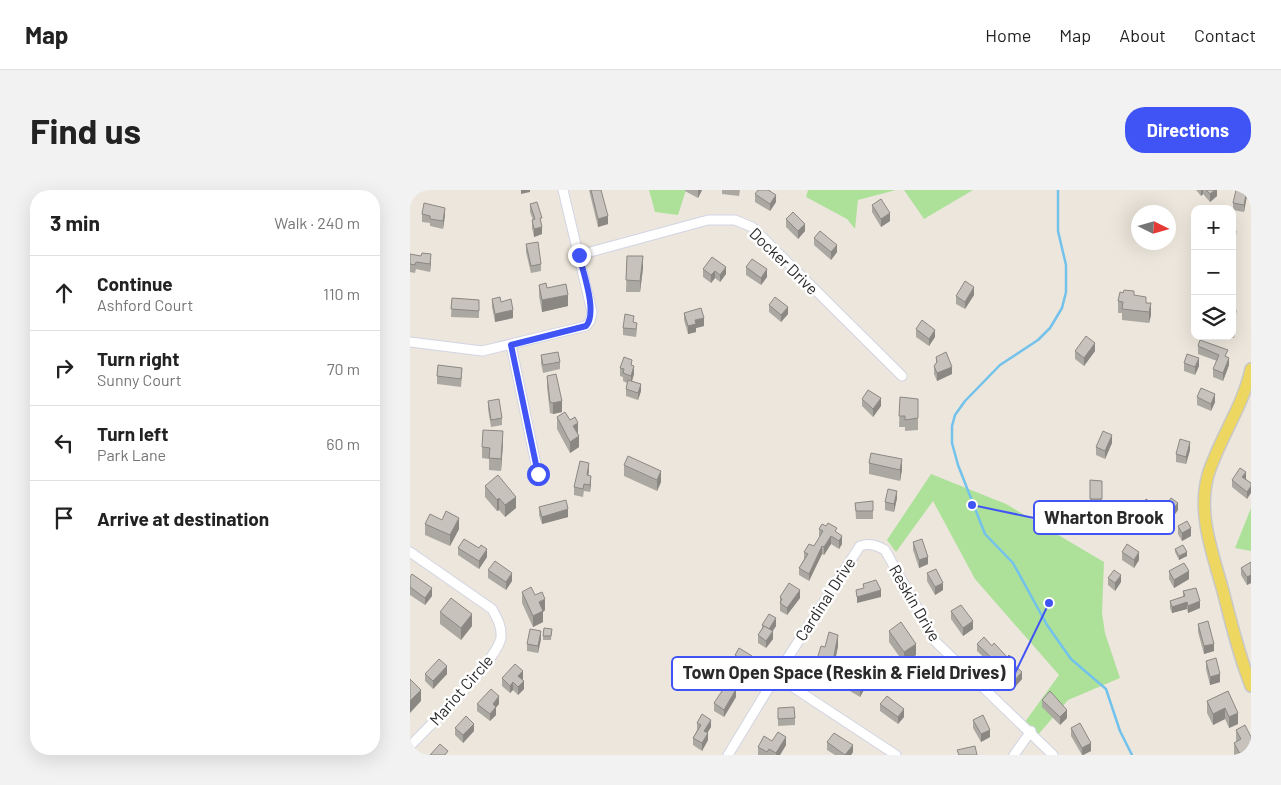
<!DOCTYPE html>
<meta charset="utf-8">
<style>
body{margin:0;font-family:Barlow,sans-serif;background:#f2f2f2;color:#222}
.controls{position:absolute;right:15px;top:15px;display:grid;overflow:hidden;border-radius:10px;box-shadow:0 5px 20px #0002}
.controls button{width:45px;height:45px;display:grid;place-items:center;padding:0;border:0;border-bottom:1px solid #e0e0e0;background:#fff;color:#222;font:25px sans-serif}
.compass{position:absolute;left:721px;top:15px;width:45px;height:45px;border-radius:50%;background:#fff;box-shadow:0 5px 20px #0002;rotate:95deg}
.stop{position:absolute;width:15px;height:15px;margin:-11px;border:4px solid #4054f6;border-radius:50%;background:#fff}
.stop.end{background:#4054f6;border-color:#fff;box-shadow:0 1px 5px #0008}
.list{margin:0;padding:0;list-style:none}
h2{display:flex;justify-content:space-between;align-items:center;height:65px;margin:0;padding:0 20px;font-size:21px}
h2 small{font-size:16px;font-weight:400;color:#767676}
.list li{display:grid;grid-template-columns:32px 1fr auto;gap:15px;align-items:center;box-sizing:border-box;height:75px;padding:0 20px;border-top:1px solid #e0e0e0}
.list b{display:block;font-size:19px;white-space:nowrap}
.list p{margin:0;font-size:16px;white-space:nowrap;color:#767676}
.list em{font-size:16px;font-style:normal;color:#767676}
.icon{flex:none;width:28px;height:28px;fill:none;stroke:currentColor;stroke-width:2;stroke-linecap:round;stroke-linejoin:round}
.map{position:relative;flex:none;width:841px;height:565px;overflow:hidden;border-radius:20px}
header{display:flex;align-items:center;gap:30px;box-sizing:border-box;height:70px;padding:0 25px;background:#fff;border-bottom:1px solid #e0e0e0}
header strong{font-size:24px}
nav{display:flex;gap:28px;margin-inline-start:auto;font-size:18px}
.intro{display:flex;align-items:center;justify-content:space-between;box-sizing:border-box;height:120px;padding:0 30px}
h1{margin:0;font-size:35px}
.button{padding:12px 22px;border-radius:20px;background:#4054f6;color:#fff;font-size:18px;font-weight:700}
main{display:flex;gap:30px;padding:0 30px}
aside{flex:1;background:#fff;border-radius:20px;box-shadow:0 5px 20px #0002}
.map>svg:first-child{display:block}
.green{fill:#ade19a}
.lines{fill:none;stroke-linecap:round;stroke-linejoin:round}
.stream{stroke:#72c2ec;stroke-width:2.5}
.minor-casing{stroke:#d2d4e3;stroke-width:11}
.major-casing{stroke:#c8c8c8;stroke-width:14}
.minor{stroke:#fff;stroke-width:9}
.major{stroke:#edd760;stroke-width:11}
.wall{fill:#aba8a2}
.shaded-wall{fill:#8b8884}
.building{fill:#c7c3bc;stroke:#8b8884}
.route{stroke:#4054f6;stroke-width:6}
.labels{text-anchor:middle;stroke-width:5;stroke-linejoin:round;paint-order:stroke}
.street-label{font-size:16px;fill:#2a2a2a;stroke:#fff}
.leader{fill:none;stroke:#4054f6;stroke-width:2}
.callout-dot{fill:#4054f6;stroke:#fff;stroke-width:2}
.callout{fill:#fff;stroke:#4054f6;stroke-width:2}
.callout-label{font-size:18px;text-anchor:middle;font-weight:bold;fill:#2a2a2a}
</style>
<header>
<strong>Map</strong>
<nav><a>Home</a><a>Map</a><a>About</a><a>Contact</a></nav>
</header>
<div class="intro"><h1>Find us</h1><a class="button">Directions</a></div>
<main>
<aside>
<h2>3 min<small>Walk · 240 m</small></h2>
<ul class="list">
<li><svg class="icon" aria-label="ahead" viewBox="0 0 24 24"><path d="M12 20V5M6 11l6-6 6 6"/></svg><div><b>Continue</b><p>Ashford Court</p></div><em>110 m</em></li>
<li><svg class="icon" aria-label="right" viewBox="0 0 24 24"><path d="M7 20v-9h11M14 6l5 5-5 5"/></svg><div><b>Turn right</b><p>Sunny Court</p></div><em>70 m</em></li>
<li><svg class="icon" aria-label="left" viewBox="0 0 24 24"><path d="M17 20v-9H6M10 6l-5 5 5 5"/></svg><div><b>Turn left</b><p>Park Lane</p></div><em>60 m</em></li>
<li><svg class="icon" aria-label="arrive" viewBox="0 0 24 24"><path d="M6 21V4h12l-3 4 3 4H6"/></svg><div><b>Arrive at destination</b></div></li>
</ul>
</aside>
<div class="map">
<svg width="841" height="565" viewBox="0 0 841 565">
<rect width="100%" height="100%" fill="#ece6dc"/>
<!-- green -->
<g class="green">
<polygon points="239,0 276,0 268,25 245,22"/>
<polygon points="398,0 486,0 448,10 445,39 437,29 396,7"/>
<polygon points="494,0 563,0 514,29"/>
<polygon points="521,284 596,314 694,372 692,423 695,443 710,488 658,510 627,546 612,536 649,485 565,389 523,311 486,362 477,350"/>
<polygon points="841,318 841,361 825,358"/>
</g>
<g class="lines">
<!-- stream -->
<polyline class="stream" points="648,0 648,41 656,75 656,102 652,118 640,138 628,150 590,175 555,211 545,225 542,236 542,253 548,275 575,344 603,373 637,435 661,469 696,499 710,541 722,565"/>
<defs>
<g id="minor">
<polyline points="169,65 298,30 325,30 342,37 492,186"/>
<polyline points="0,152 72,161 176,136 180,131 182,122 153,0"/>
<polyline points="101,155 128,284"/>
<path d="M 0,362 L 82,419 C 87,428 92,436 91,448 C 86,472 20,535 0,556"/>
<polyline points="366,486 486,565"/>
<path d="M 318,565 L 366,486 L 450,356 C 460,353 466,355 475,360 L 526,452 L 643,565"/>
<polyline points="604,565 621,541"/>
</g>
<path id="major" d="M 841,179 C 833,217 809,249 798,285 C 787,324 803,364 813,401 C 821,433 829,465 841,496"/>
</defs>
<!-- minor casing -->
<use href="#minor" class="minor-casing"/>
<!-- major casing -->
<use href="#major" class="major-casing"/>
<!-- minor -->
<use href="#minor" class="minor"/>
<!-- major -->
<use href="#major" class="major"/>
</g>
<!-- wall -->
<g class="wall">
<polygon points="179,0 191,0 198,34 188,37"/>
<polygon points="275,0 292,0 288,8 275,1"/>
<polygon points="312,0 330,0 329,6 312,4"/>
<polygon points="360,0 366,12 360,21 345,12 345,4"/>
<polygon points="786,0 807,0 807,6 800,12 793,4 791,6"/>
<polygon points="838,0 834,22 823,20 823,13"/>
<polygon points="120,14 132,35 132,44 124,47 122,38 122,30 123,30 120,22"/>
<polygon points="462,15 480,31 471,37 462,22"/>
<polygon points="12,24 35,25 33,39 20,36 20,33 12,32"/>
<polygon points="376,29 395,41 388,49 376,37"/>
<polygon points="822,41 826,49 824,64 822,64"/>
<polygon points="404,48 427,62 421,70 404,55"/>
<polygon points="116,54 131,74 131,81 121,83 116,62"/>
<polygon points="0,64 21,72 20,82 6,79 5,83 0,82"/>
<polygon points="217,66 233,78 230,102 216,102"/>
<polygon points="316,77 316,84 310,92 305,88 301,93 293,87 293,79"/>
<polygon points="336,77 357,87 351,95 336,85"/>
<polygon points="822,84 825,104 825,114 823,113 822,120 826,130 824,148 813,147 822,146"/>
<polygon points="129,95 137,98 158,116 132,122 129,106"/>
<polygon points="564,105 555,119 546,114 546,106"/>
<polygon points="724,105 736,113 741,125 739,133 712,130 712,123 708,123 708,111"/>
<polygon points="42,108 69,110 69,128 41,127"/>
<polygon points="82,109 91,112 103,128 85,132 82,117"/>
<polygon points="359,115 378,124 371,132 359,122"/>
<polygon points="274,123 294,136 286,138 286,142 278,144 274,130"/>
<polygon points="224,132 227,140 226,147 213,145 213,138"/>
<polygon points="506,139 525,147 519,156 506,147"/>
<polygon points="788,156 818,167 819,175 813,191 803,187 803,179 807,171 788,164"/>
<polygon points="665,161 685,161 674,176 665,169"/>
<polygon points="131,165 150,172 150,179 133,183 131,173"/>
<polygon points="526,167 542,184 527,191 524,184 524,176 526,173"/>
<polygon points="774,173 789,176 785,185 774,181"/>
<polygon points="222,175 224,184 222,191 231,201 228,210 216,206 216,199 217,193 213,191 213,187 210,186 210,178"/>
<polygon points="27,186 52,186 51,197 27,194"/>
<polygon points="137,186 152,222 143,224 140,223 137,197"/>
<polygon points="490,207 508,209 508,240 495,241 495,237 489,237"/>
<polygon points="787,207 805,212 801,221 787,215"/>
<polygon points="452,209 471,216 463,227 452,216"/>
<polygon points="78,211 92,228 92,235 81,237 78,219"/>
<polygon points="147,227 168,244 169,257 160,263 147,239"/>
<polygon points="93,253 91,281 79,280 79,269 72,268 72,257"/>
<polygon points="702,253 695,269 686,265 686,257"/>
<polygon points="780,260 776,274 766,272 766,264"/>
<polygon points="461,263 492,280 490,291 459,284 459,273"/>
<polygon points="214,275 251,292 247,301 214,286"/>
<polygon points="179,281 178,286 181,294 180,302 174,301 173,307 164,305 164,297"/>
<polygon points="836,289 841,293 837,309 822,297 822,290"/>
<polygon points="680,290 692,291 692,317 680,317"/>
<polygon points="75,296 106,318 95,327 89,320 87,321 75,307"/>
<polygon points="487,308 484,322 475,320 475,312"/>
<polygon points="445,313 463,321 463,329 446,329"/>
<polygon points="129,317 158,327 132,334 129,325"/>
<polygon points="731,317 745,323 739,331 731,325"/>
<polygon points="752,319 768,320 759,332 752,327"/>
<polygon points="15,334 49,339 40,356 15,345"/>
<polygon points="416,336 427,343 432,354 429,359 421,354 414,365 412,364 399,391 389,385 389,378 394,369 394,362 404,356 410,347 409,346 409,339"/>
<polygon points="768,336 781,346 772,351 768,344"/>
<polygon points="503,352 518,374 509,378 503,360"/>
<polygon points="48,358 69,358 77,367 69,379 48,365"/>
<polygon points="765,359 777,366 769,370 765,362"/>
<polygon points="712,362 729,370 724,378 712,370"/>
<polygon points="841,372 841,393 837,395 831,385 831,378"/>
<polygon points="78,380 102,391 96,400 78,388"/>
<polygon points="759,381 779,389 764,398 759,389"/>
<polygon points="517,383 533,400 525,405 517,391"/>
<polygon points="0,387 22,406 15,415 0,405"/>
<polygon points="698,388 711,392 705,401 698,395"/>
<polygon points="773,401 790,418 778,423 777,419 762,423 760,418 760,411 773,407"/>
<polygon points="112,402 125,405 135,420 133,422 133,432 123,437 112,413"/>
<polygon points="370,407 390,408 377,425 370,421"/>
<polygon points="541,421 563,439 553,446 541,429"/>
<polygon points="30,422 62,436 51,450 30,434"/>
<polygon points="788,434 804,461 794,464 788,442"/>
<polygon points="352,435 366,436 362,441 363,449 356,458 348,453 348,445 352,438"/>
<polygon points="142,439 141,450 133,450 133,446"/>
<polygon points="479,441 506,465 494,473 479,452"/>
<polygon points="131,449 128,463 117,461 117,454"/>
<polygon points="567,454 582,456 606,477 612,489 605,497 567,461"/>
<polygon points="428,456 423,481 420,480 417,490 405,487 405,476 415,457"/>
<polygon points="325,465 342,474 341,476 341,483 335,492 327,487 327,479 329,476 325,473"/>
<polygon points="796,471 810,492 800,495 796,479"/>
<polygon points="504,476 527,491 517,500 504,484"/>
<polygon points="15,484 37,484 23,499 15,491"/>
<polygon points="428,486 455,498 450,507 428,494"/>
<polygon points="92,488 113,489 112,490 114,499 108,505 103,500 100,503 92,496"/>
<polygon points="818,501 828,534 819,538 815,529 803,535 797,523 797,511"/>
<polygon points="326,507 314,527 304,521 304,513"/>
<polygon points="632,510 657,528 650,535 632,517"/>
<polygon points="67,514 89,514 86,517 86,525 80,531 67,521"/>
<polygon points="470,514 494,527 488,534 470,521"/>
<polygon points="368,518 385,528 385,535 368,536"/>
<polygon points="563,530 580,547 571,552 563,538"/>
<polygon points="287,533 301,537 298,542 298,550 292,561 283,555 283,548 287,540"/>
<polygon points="45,538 64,541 53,553 45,545"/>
<polygon points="661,538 681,561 674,565 672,565 661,546"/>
<polygon points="826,540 841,565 824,565 824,553 826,552"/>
<polygon points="362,551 376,555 370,565 348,565 348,557"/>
<polygon points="417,552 443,562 441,565 425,565 417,560"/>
</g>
<!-- shaded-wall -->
<g class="shaded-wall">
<polygon points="111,0 120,0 120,2 111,4"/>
<polygon points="288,0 292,0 288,8"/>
<polygon points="791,0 793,0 793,4 791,6"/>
<polygon points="805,0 807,0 807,6 800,12 800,4"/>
<polygon points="837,0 838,0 834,22 834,15"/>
<polygon points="366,5 366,12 360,21 360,14"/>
<polygon points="35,18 35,25 33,39 33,31"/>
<polygon points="480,23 480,31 471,37 471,29"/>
<polygon points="198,26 198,34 188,37 188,29"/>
<polygon points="395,34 395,41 388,49 388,41"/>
<polygon points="132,37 132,44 124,47 124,39"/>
<polygon points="826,41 826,49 824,64 824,57"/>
<polygon points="427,55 427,62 421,70 421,62"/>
<polygon points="21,64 21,72 20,82 20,74"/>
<polygon points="233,66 233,78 230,102 230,91"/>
<polygon points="316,77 316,84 310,92 310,85"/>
<polygon points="357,79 357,87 351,95 351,88"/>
<polygon points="305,81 305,88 301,93 301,85"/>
<polygon points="564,97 564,105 555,119 555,112"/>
<polygon points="158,105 158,116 132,122 132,110"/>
<polygon points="741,113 741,125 739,133 739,122"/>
<polygon points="378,117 378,124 371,132 371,125"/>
<polygon points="103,120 103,128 85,132 85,124"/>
<polygon points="826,120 826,130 824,148 824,138"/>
<polygon points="294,128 294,136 286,138 286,142 278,144 278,136 285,130"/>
<polygon points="525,140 525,147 519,156 519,149"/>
<polygon points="685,153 685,161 674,176 674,168"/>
<polygon points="789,168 789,176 785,185 785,177"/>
<polygon points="819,168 819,175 813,191 813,183"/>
<polygon points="224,176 224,184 221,194 221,186"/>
<polygon points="542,177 542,184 527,191 527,183"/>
<polygon points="231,194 231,201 228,210 228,203"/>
<polygon points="805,204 805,212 801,221 801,214"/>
<polygon points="471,208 471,216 463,227 463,219"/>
<polygon points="152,211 152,222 143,224 143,213"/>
<polygon points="168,233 168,244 163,236"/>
<polygon points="93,241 93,253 91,281 91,269"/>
<polygon points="702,245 702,253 695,269 695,261"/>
<polygon points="169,246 169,257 160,263 160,252"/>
<polygon points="780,252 780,260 776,274 776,267"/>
<polygon points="492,269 492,280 490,291 490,280"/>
<polygon points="179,273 179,281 177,293 177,285"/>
<polygon points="251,281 251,292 247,301 247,290"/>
<polygon points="836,282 836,289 832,295 832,287"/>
<polygon points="181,286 181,294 180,302 180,295"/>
<polygon points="841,296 841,303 837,309 837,302"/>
<polygon points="487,301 487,308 484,322 484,314"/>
<polygon points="106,307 106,318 95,327 95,315"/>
<polygon points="89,308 89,320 87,321 87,310"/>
<polygon points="768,313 768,320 759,332 759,324"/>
<polygon points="745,315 745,323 739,331 739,323"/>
<polygon points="158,319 158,327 132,334 132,327"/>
<polygon points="49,328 49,339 40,356 40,345"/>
<polygon points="781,338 781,346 772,351 772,343"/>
<polygon points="421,346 421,354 414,365 414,357"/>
<polygon points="432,346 432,354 429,359 429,351"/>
<polygon points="412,356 412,364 399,391 399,384"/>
<polygon points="77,359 77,367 69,379 69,371"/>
<polygon points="729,362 729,370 724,378 724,370"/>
<polygon points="777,362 777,366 769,370 769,366"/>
<polygon points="518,367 518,374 509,378 509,370"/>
<polygon points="779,381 779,389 764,398 764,390"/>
<polygon points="102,383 102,391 96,400 96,392"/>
<polygon points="711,385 711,392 705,401 705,393"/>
<polygon points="841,385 841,393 837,395 837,387"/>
<polygon points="533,393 533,400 525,405 525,397"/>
<polygon points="22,398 22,406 15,415 15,408"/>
<polygon points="390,400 390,408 377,425 377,418"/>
<polygon points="471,400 471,407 447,413 447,407"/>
<polygon points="135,409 135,420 133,422 133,432 123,437 123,426 129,412"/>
<polygon points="790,411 790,418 778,423 778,416"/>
<polygon points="777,412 777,419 762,423 762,417"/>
<polygon points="62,424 62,436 51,450 51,438"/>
<polygon points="366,428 366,436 359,447 359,439"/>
<polygon points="563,431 563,439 553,446 553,438"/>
<polygon points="131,441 131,449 128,463 128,456"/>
<polygon points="363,441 363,449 356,458 356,451"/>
<polygon points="428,445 428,456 423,481 423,471"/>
<polygon points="506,454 506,465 494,473 494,462"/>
<polygon points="804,454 804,461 794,464 794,456"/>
<polygon points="342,466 341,483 335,492 335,485 338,473"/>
<polygon points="420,470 420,480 417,490 417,480"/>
<polygon points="37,476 37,484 23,499 23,491"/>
<polygon points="113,481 113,489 108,494 108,486"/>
<polygon points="612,482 612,489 605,497 605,490"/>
<polygon points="527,483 527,491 517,500 517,492"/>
<polygon points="810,484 810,492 800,495 800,487"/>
<polygon points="455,490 455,498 450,507 450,499"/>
<polygon points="114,491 114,499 108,505 108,497"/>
<polygon points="103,492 103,500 100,503 100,496"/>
<polygon points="326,499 326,507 314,527 314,520"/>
<polygon points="11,500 11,511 0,523 0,511"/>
<polygon points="89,506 89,514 83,521 83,514"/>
<polygon points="86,517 86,525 80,531 80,524"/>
<polygon points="815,518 815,529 803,535 803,524"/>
<polygon points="494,519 494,527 488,534 488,527"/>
<polygon points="657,520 657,528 650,535 650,527"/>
<polygon points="828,523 828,534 819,538 819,527"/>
<polygon points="301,530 301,537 294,548 294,541"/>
<polygon points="64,534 64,541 53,553 53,545"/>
<polygon points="580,540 580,547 571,552 571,544"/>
<polygon points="298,543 298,550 292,561 292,553"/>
<polygon points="376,547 376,555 370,565 366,565 366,563"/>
<polygon points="681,553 681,561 672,565 672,558"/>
<polygon points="443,555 443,562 441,565 435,565"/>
<polygon points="841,557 841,565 830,565 830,564"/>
</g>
<!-- building -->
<g class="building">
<polygon points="181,0 191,0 198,26 188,29"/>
<polygon points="348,0 358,0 366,5 360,14 345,4"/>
<polygon points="796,0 805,0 800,4"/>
<polygon points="826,0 837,0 834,15 823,13"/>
<polygon points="471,9 480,23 471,29 462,15"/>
<polygon points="127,12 132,28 130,28 132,37 124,39 122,30 125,29 120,14"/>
<polygon points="14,13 35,18 33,31 20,29 20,26 12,24"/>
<polygon points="383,22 395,34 388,41 376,29"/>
<polygon points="410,41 427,55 421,62 404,48"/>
<polygon points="822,41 826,41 824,57 822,57"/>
<polygon points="128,52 131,74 121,76 116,54"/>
<polygon points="12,63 21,64 20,74 6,72 5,75 0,74 0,64 11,66"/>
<polygon points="217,66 233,66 230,91 216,90"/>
<polygon points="302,67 316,77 310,85 305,81 301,85 293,79"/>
<polygon points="342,69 357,79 351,88 336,77"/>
<polygon points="822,84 825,85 825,104 823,104 822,112"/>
<polygon points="555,91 564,97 555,112 546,106"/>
<polygon points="136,93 137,98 156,94 158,105 132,110 129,95"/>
<polygon points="714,100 724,101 724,105 736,107 736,113 741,113 739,122 712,119 713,112 708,111 710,102 713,103"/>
<polygon points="90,107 91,112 101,109 103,120 85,124 82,109"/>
<polygon points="365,107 378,117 371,125 359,115"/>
<polygon points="42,108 69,110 69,121 41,119"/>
<polygon points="291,118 294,128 285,130 286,134 278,136 274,123"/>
<polygon points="822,120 826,120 824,138 822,138"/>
<polygon points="215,124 224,126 223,132 227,133 226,139 213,138"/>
<polygon points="512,130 525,140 519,149 506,139"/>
<polygon points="676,146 685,153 674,168 665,161"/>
<polygon points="790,150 818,160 815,166 819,168 813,183 803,179 809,165 788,156"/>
<polygon points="148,162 150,172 133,175 131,165"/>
<polygon points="536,162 542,177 527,183 524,176 527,172 526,167"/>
<polygon points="777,164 789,168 785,177 774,173"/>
<polygon points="214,167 222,170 221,175 224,176 221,186 213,183 214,179 210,178"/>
<polygon points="28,175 52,178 51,189 27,186"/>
<polygon points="146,184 152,211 143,213 140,212 137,186"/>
<polygon points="218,190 231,194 228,203 216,199"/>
<polygon points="791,198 805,204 801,214 787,207"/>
<polygon points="458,200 471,208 463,219 452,209"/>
<polygon points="490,207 508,209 508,228 495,230 495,226 489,226"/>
<polygon points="89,209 92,228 81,230 78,211"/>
<polygon points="155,222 160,230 165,227 168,233 163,236 169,246 160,252 147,227"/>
<polygon points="73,240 93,241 91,269 79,268 80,258 72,257"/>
<polygon points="693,241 702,245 695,261 686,257"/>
<polygon points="770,249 780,252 776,267 766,264"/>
<polygon points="461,263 492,269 490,280 459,273"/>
<polygon points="218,266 251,281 247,290 214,275"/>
<polygon points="170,271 179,273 177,285 181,286 180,295 174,294 173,299 164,297"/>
<polygon points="830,278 836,282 832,287 841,293 841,296 837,302 822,290"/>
<polygon points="88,285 106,307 95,315 89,308 87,310 75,296"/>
<polygon points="680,290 692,291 692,309 680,309"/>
<polygon points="478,299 487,301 484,314 475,312"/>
<polygon points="761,308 768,313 759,324 752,319"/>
<polygon points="736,309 745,315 739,323 731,317"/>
<polygon points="156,310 158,319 132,327 129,317"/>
<polygon points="463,311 463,321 446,321 445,313"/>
<polygon points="36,321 49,328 40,345 15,334 20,324 32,330"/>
<polygon points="777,331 781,338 772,343 768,336"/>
<polygon points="418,333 427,338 425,341 432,346 429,351 421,346 414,357 412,356 399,384 389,378 398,364 394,362 399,354 404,356 413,341 409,339 412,334 416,336"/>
<polygon points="54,349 69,358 71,355 77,359 69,371 48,358"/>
<polygon points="512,349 518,367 509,370 503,352"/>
<polygon points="717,354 729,362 724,370 712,362"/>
<polygon points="773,355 777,362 769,366 765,359"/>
<polygon points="85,371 102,383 96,392 78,380"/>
<polygon points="841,372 841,385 837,387 831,378"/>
<polygon points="774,373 779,381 764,390 759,381"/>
<polygon points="526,379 533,393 525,397 517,383"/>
<polygon points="704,380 711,385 705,393 698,388"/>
<polygon points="2,384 22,398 15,408 0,397 0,387"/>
<polygon points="466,390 471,400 447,407 446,400 454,398 453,394"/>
<polygon points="379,393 390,400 377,418 370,413 372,409 370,407"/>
<polygon points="121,397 125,405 132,402 135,409 129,412 133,421 123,426 112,402"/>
<polygon points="786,398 790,411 778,416 777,412 762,417 760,411 775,406 773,401"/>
<polygon points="41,408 62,424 51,438 30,422"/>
<polygon points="551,415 563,431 553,438 541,421"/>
<polygon points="359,424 366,428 359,439 352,435"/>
<polygon points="798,431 804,454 794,456 788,434"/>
<polygon points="491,432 506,454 494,462 479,441"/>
<polygon points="354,436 363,441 356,451 348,445"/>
<polygon points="134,438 142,439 141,446 133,446"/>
<polygon points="120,439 131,441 128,456 117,454"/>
<polygon points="419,442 428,445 423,471 420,470 417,480 405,476 411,456 415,457"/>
<polygon points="574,447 582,456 584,453 597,467 599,465 606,471 603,474 612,482 605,490 567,454"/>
<polygon points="329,458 342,466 338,473 341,476 335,485 327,479 333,470 325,465"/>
<polygon points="806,468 810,484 800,487 796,471"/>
<polygon points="29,469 37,476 23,491 15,484"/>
<polygon points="105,474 113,481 108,486 114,491 108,497 103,492 100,496 92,488"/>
<polygon points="0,489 11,500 0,511"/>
<polygon points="318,492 326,499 314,520 304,513"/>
<polygon points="81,499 89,506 83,514 86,517 80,524 67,514"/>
<polygon points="640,501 657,520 650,527 632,510"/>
<polygon points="818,501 828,523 819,527 815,518 803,524 797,511"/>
<polygon points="477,506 494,519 488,527 470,514"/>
<polygon points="384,517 385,528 368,529 368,518"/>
<polygon points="292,524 301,530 294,541 298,543 292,553 283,548 291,535 287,533"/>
<polygon points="573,525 580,540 571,544 563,530"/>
<polygon points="56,526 64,534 53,545 45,538"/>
<polygon points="670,533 681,553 672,558 661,538"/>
<polygon points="835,535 841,547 841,557 830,564 824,553 831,549 826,540"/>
<polygon points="368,542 376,547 366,563 359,559 357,562 348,557 354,546 362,551"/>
<polygon points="424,543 443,555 435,565 417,552"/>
<polygon points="30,554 38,561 35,565 20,565"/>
<polygon points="565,556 567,565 549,565 547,560"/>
</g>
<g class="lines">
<!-- route -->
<path class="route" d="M 128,284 L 101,155 L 176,136 C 188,123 173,82 169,65"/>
</g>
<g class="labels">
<!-- street labels -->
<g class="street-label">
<text transform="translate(374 71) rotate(44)" y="6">Docker Drive</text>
<text transform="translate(415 409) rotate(-57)" y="6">Cardinal Drive</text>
<text transform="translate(505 413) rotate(60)" y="6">Reskin Drive</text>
<text transform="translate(51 500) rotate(-49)" y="6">Mariot Circle</text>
</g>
</g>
<!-- callouts -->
<path class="leader" d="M562 315L624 328M639 413L605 483"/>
<g class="callout-dot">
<circle cx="562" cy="315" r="5"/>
<circle cx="639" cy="413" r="5"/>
</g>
<g class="callout">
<rect x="624" y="311" width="140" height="33" rx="5"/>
<rect x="262" y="467" width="343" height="33" rx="5"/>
</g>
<g class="callout-label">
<text x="694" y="334">Wharton Brook</text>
<text x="434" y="489">Town Open Space (Reskin &amp; Field Drives)</text>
</g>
</svg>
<div class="controls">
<button>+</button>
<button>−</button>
<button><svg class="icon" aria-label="layers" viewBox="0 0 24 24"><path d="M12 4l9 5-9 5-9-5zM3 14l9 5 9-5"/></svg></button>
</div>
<svg class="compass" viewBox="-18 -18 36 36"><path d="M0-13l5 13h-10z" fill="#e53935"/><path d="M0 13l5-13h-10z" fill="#767676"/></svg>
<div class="stop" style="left:128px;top:284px"></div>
<div class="stop end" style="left:169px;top:65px"></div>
</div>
</main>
